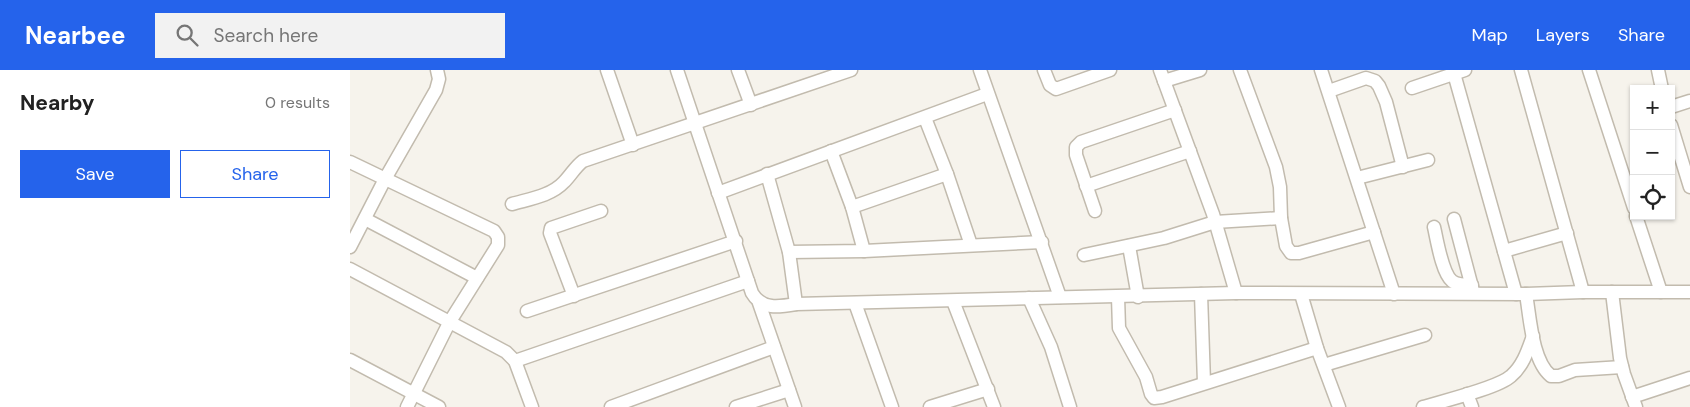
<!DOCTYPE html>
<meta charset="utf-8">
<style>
body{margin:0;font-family:"DM Sans",sans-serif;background:#f2f2f2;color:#222}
.controls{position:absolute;right:15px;top:15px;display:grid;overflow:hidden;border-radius:0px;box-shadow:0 1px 4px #0004}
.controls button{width:45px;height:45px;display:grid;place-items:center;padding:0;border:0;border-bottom:1px solid #e0e0e0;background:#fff;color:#222;font:25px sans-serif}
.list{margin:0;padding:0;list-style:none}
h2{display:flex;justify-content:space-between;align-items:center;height:65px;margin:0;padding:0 20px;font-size:21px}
h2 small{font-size:16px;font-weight:400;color:#767676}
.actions{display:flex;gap:10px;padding:15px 20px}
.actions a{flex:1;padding:11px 0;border:1px solid #2563eb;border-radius:0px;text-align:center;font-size:18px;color:#2563eb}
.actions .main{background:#2563eb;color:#fff}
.icon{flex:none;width:28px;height:28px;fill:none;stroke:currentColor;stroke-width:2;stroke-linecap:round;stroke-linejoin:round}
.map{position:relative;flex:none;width:1340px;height:337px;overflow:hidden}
header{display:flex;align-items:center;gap:30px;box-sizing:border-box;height:70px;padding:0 25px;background:#2563eb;color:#fff}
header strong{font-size:24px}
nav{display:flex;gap:28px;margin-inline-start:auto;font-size:18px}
.search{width:350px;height:45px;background:#f2f2f2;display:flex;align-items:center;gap:12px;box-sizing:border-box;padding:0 18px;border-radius:0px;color:#767676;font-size:19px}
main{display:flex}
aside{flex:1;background:#fff}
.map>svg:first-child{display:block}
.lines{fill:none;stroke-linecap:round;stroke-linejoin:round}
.minor-casing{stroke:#c2bbae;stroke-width:15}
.minor{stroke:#fff;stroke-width:12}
</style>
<header>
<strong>Nearbee</strong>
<div class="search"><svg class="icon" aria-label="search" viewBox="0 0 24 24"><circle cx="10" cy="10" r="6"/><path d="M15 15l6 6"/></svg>Search here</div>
<nav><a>Map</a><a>Layers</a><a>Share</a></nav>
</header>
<main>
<aside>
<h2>Nearby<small>0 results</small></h2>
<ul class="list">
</ul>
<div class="actions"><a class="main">Save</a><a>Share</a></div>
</aside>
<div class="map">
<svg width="1340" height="337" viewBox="0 0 1340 337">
<rect width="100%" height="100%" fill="#f6f3ec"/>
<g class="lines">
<defs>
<g id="minor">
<polyline points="257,0 283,75"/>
<path d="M 327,0 L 402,223 C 412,240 429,237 446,234 L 886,223 L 1176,224 L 1233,222 L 1340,222"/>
<polyline points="388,0 401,35"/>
<polyline points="630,0 710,227"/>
<polyline points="694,0 700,15 706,19 760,0"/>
<polyline points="810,0 863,144 886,223"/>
<polyline points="890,0 926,97 930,117 931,148 936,176 941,183 949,183 1024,162"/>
<polyline points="971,0 1044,224"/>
<polyline points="1103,0 1166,224"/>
<polyline points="1171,0 1233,222"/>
<polyline points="1239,0 1284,138"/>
<polyline points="1308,0 1312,19"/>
<polyline points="814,11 850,0"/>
<polyline points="1062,18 1115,0"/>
<polyline points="979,21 1016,8 1025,11 1029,16 1036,32 1053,97"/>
<polyline points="1321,37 1340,31"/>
<polyline points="575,48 597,104 621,175"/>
<polyline points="1321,55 1340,117"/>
<polyline points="481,81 502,137 514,181"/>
<polyline points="0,92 144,161 148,167 148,175 99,253 57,337"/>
<polyline points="417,104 439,182 446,234"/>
<polyline points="1007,108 1078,90"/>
<polyline points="736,116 840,81"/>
<polyline points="368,123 637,24"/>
<path d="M 162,134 C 179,129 201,126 214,112 C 221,105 225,97 233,91 L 501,0"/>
<polyline points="502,137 597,104"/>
<polyline points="745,141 726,85 726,77 731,72 825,40"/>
<polyline points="1286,146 1311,222"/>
<polyline points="15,149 127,208"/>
<polyline points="1104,149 1123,221"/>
<path d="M 1084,157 C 1087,170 1092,203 1102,211 C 1107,215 1115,215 1122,215"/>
<polyline points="779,176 788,227"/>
<polyline points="0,177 35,109 86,20 89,9 87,0"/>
<polyline points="1154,181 1217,163"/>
<polyline points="439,182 514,181 692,172"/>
<polyline points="734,185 814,168 865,152 931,148"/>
<polyline points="0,199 156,282 165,291 398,211"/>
<polyline points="1262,222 1270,288 1274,304 1286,337"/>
<polyline points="851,224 854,313"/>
<polyline points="951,224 967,278 989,337"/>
<path d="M 1176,224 C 1180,247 1182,291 1201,306 L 1209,306 L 1225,300 L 1272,297"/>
<polyline points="224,226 200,163 201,158 251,141"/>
<polyline points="768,227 769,258 796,307 801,324 804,328 812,327 967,278"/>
<polyline points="679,228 701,277 720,337"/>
<polyline points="603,231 644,337"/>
<polyline points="409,233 445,337"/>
<polyline points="505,233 542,337"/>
<polyline points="177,241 386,171"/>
<polyline points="0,290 89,337"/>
<polyline points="165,291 182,337"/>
<polyline points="974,295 1075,265"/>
<polyline points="1117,324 1122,337"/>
<polyline points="1282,327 1340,308"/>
<polyline points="261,337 424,277"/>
<polyline points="386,337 439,320"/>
<polyline points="580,337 638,319"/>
<path d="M 1073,337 C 1093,331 1148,318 1161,306 C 1173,296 1178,280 1183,266"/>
</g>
</defs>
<!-- minor casing -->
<use href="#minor" class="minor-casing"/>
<!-- minor -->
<use href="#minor" class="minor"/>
</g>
</svg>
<div class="controls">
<button>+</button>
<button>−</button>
<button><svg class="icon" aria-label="locate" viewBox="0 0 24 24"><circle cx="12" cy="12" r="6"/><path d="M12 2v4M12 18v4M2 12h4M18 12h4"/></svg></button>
</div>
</div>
</main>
